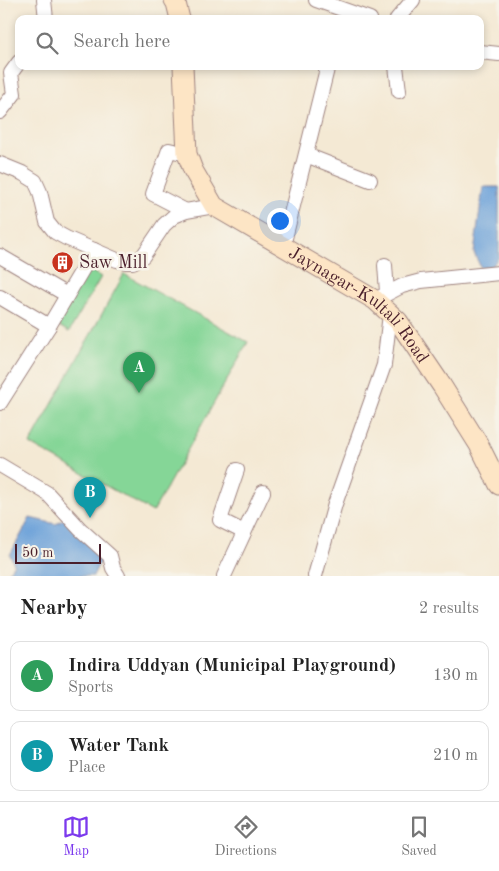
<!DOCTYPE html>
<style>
body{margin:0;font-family:"Old Standard TT",serif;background:#f6f6f6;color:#222}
.scale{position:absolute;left:15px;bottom:12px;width:86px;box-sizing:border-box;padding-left:5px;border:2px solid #4a1f2b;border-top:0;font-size:14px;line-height:18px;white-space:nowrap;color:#4a1f2b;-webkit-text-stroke:4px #f7f3e8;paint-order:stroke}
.you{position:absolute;left:279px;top:220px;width:18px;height:18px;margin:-12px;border:4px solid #fff;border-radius:50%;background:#1a73e8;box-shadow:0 0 0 8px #1a73e833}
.badge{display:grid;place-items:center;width:32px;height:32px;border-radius:50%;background:#7c3aed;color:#fff;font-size:16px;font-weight:700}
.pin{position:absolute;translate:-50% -41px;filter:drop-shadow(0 1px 2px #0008)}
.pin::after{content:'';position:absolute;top:26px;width:18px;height:15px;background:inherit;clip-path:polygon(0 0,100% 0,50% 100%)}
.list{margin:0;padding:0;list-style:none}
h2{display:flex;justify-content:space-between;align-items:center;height:65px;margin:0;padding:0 20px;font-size:21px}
h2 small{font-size:16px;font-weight:400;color:#767676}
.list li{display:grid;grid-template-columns:32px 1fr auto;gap:15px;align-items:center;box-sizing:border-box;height:70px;margin:0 10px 10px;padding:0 10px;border:1px solid #e0e0e0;border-radius:10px}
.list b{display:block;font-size:19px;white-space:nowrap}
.list p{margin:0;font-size:16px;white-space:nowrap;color:#767676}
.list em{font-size:16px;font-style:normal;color:#767676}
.icon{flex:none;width:28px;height:28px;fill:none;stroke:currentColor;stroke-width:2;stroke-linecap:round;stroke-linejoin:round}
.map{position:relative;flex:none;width:499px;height:576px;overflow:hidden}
.search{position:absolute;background:#fff;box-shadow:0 2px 8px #0003;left:15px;right:15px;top:15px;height:55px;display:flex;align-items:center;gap:12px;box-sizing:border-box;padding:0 18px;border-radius:10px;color:#767676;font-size:19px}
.sheet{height:225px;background:#fff}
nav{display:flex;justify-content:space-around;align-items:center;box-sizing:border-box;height:70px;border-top:1px solid #e0e0e0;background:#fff;font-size:14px;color:#767676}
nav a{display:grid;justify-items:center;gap:2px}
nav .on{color:#7c3aed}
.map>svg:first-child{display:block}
.green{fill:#85d697;stroke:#687a61}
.water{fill:#6ca1d9;stroke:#5b6082}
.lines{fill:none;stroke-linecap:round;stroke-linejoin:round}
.street-casing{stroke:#9f8480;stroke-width:16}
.secondary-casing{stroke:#9f8480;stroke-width:21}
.street{stroke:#fff;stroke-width:14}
.secondary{stroke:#fde5c5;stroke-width:19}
.labels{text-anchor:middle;stroke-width:5;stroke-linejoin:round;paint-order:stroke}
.poi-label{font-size:18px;fill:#4a1f2b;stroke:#f7f3e8;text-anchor:start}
.street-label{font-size:18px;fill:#4a1f2b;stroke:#f7f3e8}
</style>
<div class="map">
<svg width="499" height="576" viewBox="0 0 499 576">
<rect width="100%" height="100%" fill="#f7f3e8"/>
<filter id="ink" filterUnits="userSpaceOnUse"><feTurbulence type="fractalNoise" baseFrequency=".02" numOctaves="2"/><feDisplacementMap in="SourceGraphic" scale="10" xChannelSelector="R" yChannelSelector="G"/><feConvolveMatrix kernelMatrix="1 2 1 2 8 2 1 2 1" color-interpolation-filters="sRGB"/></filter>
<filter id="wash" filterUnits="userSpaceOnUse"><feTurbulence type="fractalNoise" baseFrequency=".0096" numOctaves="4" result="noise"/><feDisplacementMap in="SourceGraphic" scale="20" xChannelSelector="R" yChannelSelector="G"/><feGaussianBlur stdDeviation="1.12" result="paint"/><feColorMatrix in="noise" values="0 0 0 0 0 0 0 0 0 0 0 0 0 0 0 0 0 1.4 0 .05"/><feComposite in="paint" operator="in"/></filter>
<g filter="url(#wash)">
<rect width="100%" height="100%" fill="#f4e9d4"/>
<!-- green -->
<g class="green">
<polygon points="84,267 101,277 69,332 52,322"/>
<polygon points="124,274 248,342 153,512 30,444"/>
</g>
<!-- water -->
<g class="water">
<polygon points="483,187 499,187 499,257 492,266 481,268 474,253"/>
<polygon points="67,517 104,553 93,576 6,576 14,564 10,555 30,518 56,524"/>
</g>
</g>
<g filter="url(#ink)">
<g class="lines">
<defs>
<g id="street">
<polyline points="44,0 46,19"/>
<polyline points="316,0 370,19"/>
<polyline points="397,19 413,0"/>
<polyline points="480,52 499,54"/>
<polyline points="396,66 399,91"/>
<polyline points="0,112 14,94 11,73 19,62"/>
<polyline points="306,155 370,180"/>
<polyline points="0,164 22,173 35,181 40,192 47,222 55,232 66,238 117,260 126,262 133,262 143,256 164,225 174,216 186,211 214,206"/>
<polyline points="186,211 153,194 169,150 187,154"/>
<polyline points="283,246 327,69"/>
<polyline points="0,256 67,295"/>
<polyline points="385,265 387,292"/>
<polyline points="0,297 49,326"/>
<polyline points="375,300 402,286 421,281 499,273"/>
<polyline points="0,403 49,326 94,250"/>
<polyline points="0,465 47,493 80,529 110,556 113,568 118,576"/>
<polyline points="237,470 220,520 244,532"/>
<polyline points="224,576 263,492"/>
<polyline points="315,576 335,504 384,365 390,314"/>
</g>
<g id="secondary">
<polyline points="174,0 176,3 180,19"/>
<path id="s1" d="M 183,66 L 187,154 L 193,170 L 214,206 L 375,300 L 398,321 L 442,386 L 479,445 L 499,485"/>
</g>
</defs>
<!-- street casing -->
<use href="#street" class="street-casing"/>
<!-- secondary casing -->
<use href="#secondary" class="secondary-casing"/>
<!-- street -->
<use href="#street" class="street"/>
<!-- secondary -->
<use href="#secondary" class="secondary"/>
</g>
</g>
<!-- icons -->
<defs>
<symbol id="building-disc" viewBox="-11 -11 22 22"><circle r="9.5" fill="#c8321e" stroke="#f7f3e8"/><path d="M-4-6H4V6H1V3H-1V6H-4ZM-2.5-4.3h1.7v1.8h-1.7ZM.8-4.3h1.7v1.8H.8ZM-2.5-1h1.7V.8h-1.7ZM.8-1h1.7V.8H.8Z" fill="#fff"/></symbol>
</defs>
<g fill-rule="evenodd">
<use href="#building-disc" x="50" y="250" width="25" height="25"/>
</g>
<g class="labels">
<!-- poi labels -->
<g class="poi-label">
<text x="79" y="268">Saw Mill</text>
</g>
<!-- street labels -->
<g class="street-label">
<text dy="6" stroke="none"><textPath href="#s1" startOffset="324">Jaynagar-Kultali Road</textPath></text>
</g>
</g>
</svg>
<div class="scale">50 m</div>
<div class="you"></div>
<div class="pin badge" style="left:139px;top:393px;background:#2e9e5b">A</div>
<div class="pin badge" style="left:90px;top:518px;background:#0f9aa8">B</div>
<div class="search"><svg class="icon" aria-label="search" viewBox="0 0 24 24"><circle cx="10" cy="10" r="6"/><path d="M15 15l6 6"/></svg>Search here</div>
</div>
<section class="sheet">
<h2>Nearby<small>2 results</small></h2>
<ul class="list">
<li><span class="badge" style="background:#2e9e5b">A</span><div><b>Indira Uddyan (Municipal Playground)</b><p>Sports</p></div><em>130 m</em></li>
<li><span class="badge" style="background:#0f9aa8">B</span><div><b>Water Tank</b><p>Place</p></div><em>210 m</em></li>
</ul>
</section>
<nav>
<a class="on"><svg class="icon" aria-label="map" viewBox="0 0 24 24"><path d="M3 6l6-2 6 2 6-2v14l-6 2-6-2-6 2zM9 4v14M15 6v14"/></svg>Map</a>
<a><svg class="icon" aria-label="directions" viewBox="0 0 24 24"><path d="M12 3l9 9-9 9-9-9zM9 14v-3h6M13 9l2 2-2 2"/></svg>Directions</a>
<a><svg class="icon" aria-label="saved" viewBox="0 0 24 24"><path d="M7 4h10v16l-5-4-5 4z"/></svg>Saved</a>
</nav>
